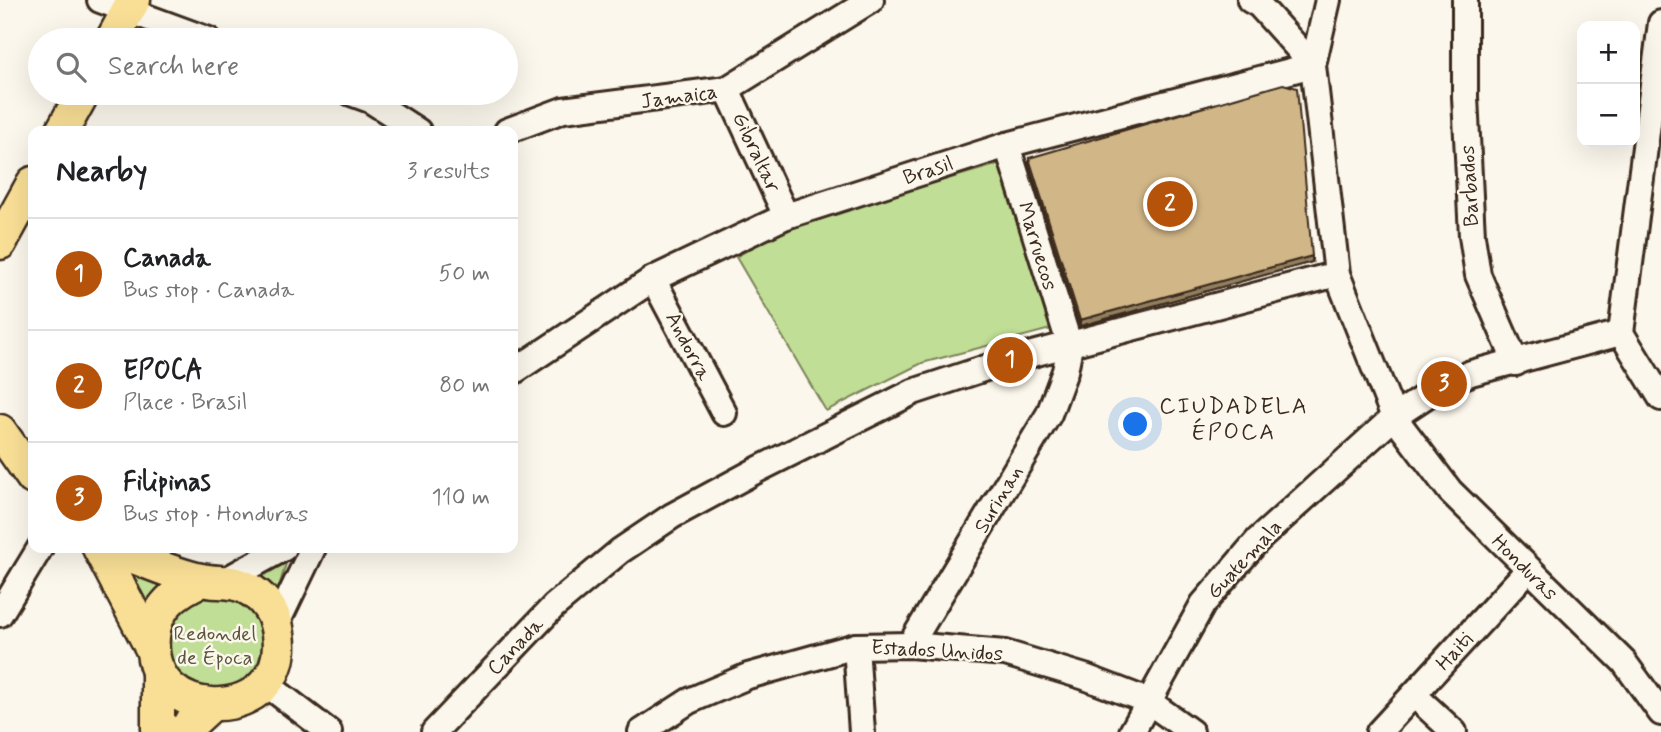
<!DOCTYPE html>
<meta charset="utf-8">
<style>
body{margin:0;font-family:Mynerve,sans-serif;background:#f2f2f2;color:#202124}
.controls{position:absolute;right:21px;top:21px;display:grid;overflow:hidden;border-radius:14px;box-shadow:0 7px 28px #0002}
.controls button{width:63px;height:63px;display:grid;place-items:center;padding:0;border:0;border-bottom:2px solid #e0e0e0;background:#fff;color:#202124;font:35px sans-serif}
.you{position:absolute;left:1136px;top:425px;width:24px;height:24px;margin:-18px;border:5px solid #fff;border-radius:50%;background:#1a73e8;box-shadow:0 0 0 10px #1a73e833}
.badge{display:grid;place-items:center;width:46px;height:46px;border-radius:50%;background:#b45309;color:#fff;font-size:23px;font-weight:700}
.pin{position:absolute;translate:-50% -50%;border:4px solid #fff;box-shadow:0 2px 7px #0006}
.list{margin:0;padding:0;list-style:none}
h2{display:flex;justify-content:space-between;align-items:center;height:91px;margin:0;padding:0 28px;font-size:30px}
h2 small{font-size:23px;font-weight:400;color:#757577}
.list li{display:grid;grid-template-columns:46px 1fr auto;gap:21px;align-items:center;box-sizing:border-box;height:112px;padding:0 28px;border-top:2px solid #e0e0e0}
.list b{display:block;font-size:26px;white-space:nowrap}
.list p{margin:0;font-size:23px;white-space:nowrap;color:#757577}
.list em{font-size:23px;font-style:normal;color:#757577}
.icon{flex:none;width:38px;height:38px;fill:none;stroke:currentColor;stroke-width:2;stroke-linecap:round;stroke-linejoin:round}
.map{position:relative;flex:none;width:1661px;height:732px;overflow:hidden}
.search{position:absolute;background:#fff;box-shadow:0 7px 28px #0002;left:28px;top:28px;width:490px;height:77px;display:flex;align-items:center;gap:18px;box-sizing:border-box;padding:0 24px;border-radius:38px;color:#757577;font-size:26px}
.panel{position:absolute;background:#fff;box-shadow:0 7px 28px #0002;left:28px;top:126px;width:490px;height:427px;border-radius:14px}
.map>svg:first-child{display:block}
.green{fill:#c0de96;stroke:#7e845a;stroke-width:2}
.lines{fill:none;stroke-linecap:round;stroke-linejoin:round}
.minor-casing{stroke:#3b2a1e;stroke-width:30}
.major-casing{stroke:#3b2a1e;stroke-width:37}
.minor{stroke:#fbf7ec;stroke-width:24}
.major{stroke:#f9df96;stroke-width:32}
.wall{fill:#b49d74;stroke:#3b2a1e;stroke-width:2}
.shaded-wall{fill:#927f5e;stroke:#3b2a1e;stroke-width:2}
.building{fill:#d1b687;stroke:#3b2a1e;stroke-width:2}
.labels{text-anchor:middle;stroke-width:5;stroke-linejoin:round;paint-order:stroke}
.street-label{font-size:21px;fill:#3b2a1e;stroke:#fbf7ec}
.park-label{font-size:21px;fill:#5c573c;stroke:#fbf7ec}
.neighbourhood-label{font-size:23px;letter-spacing:2px;fill:#3b2a1e;stroke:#fbf7ec}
</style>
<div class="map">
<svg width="1661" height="732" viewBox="0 0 1661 732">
<rect width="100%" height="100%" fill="#fbf7ec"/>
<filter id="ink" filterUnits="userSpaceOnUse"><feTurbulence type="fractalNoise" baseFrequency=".0143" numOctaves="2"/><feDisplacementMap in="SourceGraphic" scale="14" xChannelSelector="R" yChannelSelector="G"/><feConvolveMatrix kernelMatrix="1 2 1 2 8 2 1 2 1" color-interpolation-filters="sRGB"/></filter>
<g filter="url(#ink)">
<!-- green -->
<g class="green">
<polygon points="1006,162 1058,327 922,363 826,411 736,257 793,224"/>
<polygon points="289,554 275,599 244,575"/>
<path d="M 118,564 L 176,579 C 156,588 150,596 143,617 Z"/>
<path d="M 203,596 L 228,596 L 250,608 L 258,617 L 266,641 L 256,676 L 215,696 L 175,676 C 161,633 160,619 203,596 Z"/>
</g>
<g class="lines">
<defs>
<g id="minor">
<polyline points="100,0 209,40"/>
<polyline points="1250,0 1259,5 1313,65"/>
<polyline points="1328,0 1313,65 1337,274 1394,417 1450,491 1624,662 1661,713"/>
<polyline points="1465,0 1465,97 1472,236 1478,275 1516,363"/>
<polyline points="1661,23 1621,333 1661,398"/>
<polyline points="727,89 786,216"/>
<polyline points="351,93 370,100 418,131"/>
<polyline points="507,131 563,110 727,89 871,0"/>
<polyline points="653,279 724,413"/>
<polyline points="513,372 653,279 786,216 1007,145 1313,65"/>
<polyline points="226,580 284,548"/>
<polyline points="0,614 40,548"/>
<polyline points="277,623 313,548"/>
<polyline points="910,645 1049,414 1065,371 1070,346 1007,145"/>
<polyline points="856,646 862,732"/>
<polyline points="265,683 329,732"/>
<polyline points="1414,695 1454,732"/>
<polyline points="434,732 554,606 620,551 672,516 759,469 913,392 1010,360 1337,274"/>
<polyline points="641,732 689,701 748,676 856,646 910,645 1005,653 1085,677 1148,701 1191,732"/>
<polyline points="1132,732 1203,604 1258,540 1394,417 1444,384 1471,373 1621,333"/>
<polyline points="1379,732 1528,570"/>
</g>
<g id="major">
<polyline points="112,40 134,0"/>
<polyline points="62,131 83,93"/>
<polyline points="0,243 33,183"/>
<polyline points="0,431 33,478"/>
<polyline points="99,548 152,649"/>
<path d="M 110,548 C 139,558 171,574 201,580 C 220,584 234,579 252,591 C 267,601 276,616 278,634 C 292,724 145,730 153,637 C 155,607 176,591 202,580"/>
<polyline points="158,670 158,732"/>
<polyline points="182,732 210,706"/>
</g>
</defs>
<!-- minor casing -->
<use href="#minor" class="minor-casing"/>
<!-- major casing -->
<use href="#major" class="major-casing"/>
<!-- minor -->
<use href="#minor" class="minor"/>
<!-- major -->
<use href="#major" class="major"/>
</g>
<!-- wall -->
<polygon class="wall" points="1029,158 1312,262 1080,326 1029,164"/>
<!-- shaded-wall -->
<polygon class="shaded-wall" points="1312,256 1312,262 1080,326 1080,320"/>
<!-- building -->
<polygon class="building" points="1283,84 1297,88 1312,256 1080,320 1029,158"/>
</g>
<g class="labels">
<!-- street labels -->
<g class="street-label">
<text transform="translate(679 96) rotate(-8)" y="7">Jamaica</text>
<text transform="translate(757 152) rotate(65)" y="7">Gibraltar</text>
<text transform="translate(928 170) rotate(-18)" y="7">Brasil</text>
<text transform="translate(1469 186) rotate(-93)" y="7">Barbados</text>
<text transform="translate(1038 246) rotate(73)" y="7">Marruecos</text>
<text transform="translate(689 346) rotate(62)" y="7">Andorra</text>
<text transform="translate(998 499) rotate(-59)" y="7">Surinan</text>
<text transform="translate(1244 559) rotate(-47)" y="7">Guatemala</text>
<text transform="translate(1525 567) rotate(45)" y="7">Honduras</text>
<text transform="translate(515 646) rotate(-46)" y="7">Canada</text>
<text transform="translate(937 650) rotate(3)" y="7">Estados Unidos</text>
<text transform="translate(1454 651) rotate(-48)" y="7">Haiti</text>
</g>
<!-- park labels -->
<g class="park-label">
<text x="215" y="640">Redondel<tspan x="215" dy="24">de Época</tspan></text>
</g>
<!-- neighbourhood labels -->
<g class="neighbourhood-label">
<text x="1234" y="413">CIUDADELA<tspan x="1234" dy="26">ÉPOCA</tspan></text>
</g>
</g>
</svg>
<div class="controls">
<button>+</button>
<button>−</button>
</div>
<div class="you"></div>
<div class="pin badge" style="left:1010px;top:360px">1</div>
<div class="pin badge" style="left:1170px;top:204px">2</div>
<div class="pin badge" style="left:1444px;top:384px">3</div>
<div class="search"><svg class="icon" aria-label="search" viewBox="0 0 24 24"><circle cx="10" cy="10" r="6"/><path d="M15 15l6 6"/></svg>Search here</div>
<section class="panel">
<h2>Nearby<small>3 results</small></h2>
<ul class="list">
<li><span class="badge">1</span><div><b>Canada</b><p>Bus stop · Canada</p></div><em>50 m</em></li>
<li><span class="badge">2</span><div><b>EPOCA</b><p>Place · Brasil</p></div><em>80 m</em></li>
<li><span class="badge">3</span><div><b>Filipinas</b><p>Bus stop · Honduras</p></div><em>110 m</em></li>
</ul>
</section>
</div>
